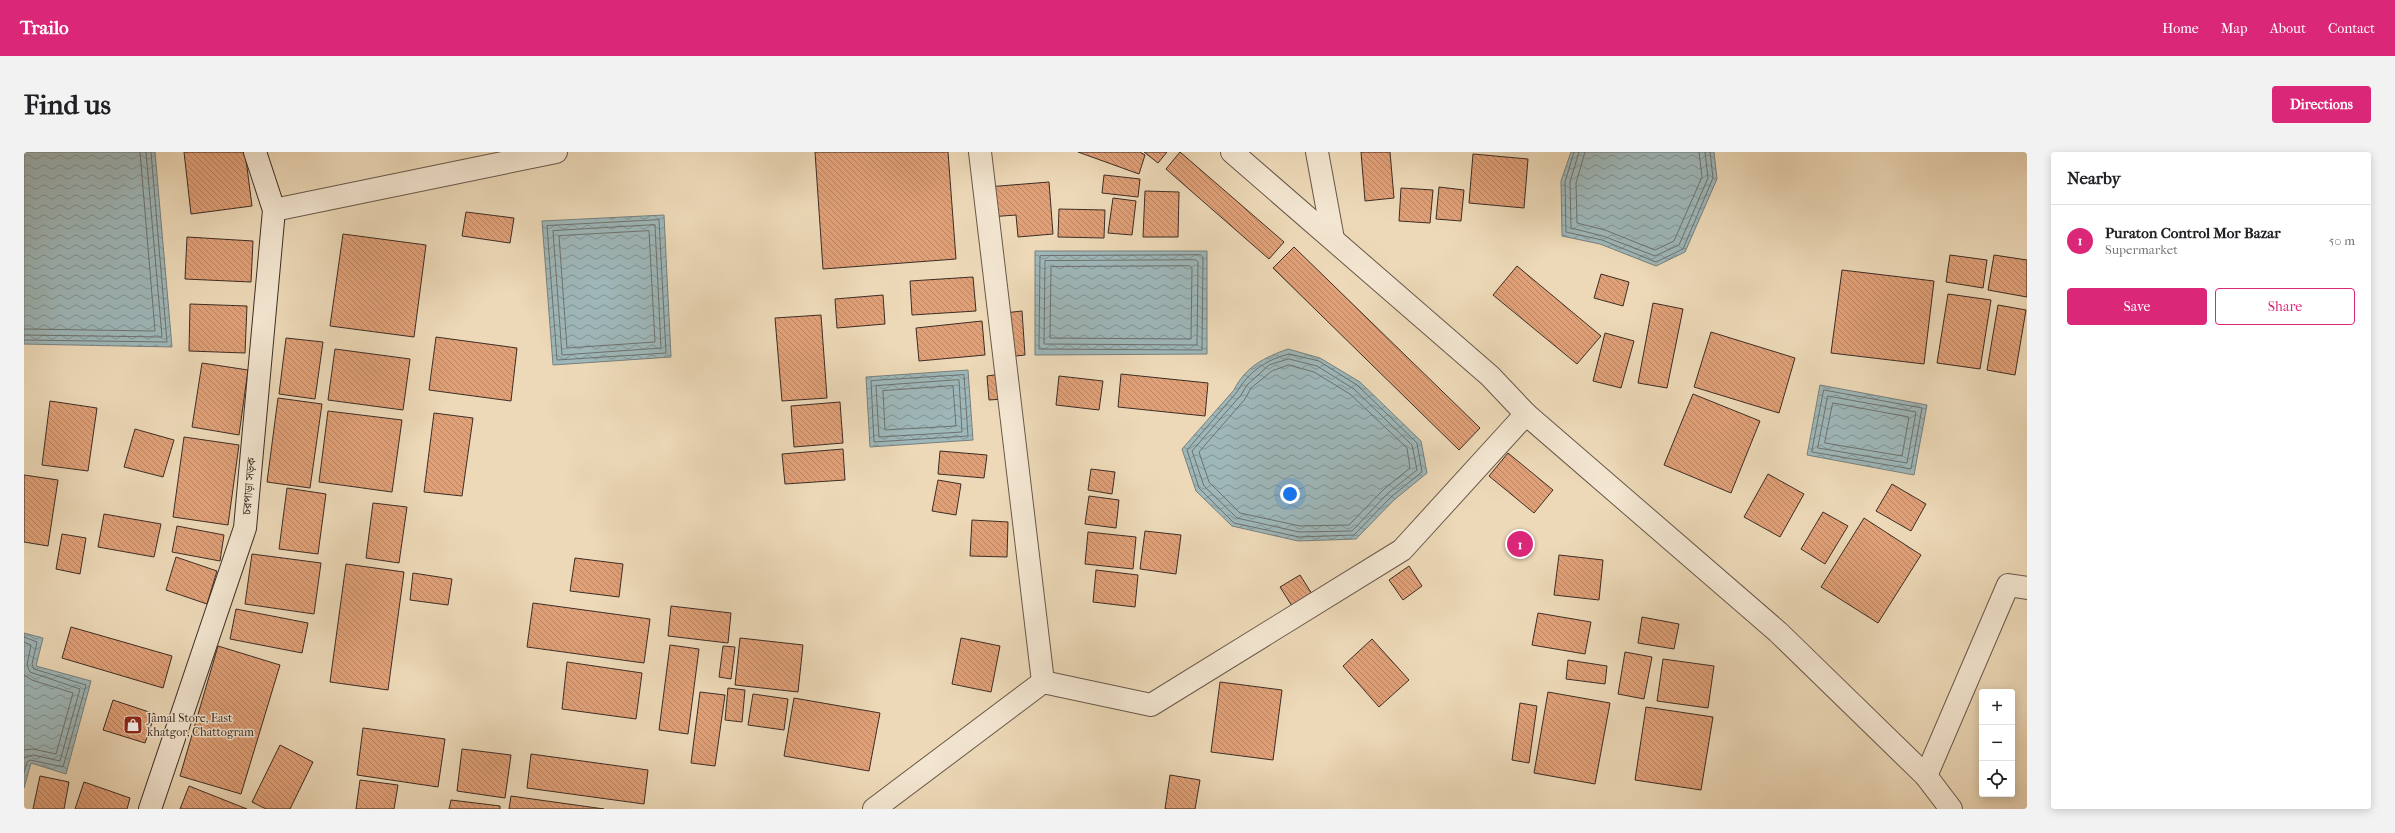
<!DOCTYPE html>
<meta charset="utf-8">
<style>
body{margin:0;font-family:"IM FELL French Canon","Noto Serif Bengali",serif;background:#f2f2f2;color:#202124}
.controls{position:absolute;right:12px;bottom:12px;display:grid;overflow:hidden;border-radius:4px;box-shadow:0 2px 10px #0003}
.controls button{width:36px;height:36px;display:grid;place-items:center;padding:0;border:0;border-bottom:1px solid #e0e0e0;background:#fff;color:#202124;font:20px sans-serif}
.you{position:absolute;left:1266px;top:342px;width:14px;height:14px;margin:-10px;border:3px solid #fff;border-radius:50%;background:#1a73e8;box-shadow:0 0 0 6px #1a73e833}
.badge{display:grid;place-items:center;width:26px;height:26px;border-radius:50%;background:#db2777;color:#fff;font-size:13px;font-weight:700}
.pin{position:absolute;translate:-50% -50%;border:2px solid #fff;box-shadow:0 1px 4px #0006}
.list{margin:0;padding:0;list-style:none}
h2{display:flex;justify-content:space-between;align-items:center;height:52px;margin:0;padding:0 16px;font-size:17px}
h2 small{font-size:13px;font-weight:400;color:#757577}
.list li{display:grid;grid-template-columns:26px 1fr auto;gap:12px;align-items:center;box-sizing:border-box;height:72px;padding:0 16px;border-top:1px solid #e0e0e0}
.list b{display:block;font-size:15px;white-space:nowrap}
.list p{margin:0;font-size:13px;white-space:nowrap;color:#757577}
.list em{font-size:13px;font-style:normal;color:#757577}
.actions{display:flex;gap:8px;padding:12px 16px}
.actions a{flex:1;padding:9px 0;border:1px solid #db2777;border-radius:4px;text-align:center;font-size:14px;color:#db2777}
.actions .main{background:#db2777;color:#fff}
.icon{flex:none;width:22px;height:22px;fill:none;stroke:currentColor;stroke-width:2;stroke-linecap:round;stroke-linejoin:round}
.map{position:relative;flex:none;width:2003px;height:657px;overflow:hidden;border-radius:4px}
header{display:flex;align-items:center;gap:24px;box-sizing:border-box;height:56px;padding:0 20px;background:#db2777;color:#fff}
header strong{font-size:19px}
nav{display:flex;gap:22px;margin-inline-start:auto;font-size:14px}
.intro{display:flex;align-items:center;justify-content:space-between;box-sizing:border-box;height:96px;padding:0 24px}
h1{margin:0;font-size:28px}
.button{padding:10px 18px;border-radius:4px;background:#db2777;color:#fff;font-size:14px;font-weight:700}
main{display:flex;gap:24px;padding:0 24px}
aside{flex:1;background:#fff;border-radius:4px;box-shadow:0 2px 10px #0003}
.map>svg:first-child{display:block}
.water{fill:url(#water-waves);stroke:#77807e}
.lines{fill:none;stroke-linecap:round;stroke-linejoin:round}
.shore{stroke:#6e726f;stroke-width:1}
.building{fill:url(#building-back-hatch);stroke:#3d2d25}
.street-casing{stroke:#69584a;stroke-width:24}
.secondary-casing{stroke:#3d2d25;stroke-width:24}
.street{stroke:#f3e6d1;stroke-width:22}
.secondary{stroke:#f3e6d1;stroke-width:22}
.labels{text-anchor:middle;stroke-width:3;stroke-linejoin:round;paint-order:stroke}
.street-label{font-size:12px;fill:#3d2d25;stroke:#f3e6d1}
.poi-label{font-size:12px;fill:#3d2d25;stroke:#f3e6d1;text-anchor:start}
</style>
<header>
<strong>Trailo</strong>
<nav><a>Home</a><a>Map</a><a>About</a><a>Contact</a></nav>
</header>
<div class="intro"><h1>Find us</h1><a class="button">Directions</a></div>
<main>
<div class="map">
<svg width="2003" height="657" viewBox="0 0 2003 657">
<defs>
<pattern id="water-waves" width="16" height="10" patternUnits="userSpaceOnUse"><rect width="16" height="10" fill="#9eb7b9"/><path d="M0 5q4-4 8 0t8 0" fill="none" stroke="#829596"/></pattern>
<pattern id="building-back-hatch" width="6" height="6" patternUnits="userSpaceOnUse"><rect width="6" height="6" fill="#e0a078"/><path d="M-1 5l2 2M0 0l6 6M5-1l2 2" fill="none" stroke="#b78362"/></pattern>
</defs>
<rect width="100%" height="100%" fill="#edd9b8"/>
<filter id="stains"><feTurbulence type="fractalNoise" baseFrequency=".005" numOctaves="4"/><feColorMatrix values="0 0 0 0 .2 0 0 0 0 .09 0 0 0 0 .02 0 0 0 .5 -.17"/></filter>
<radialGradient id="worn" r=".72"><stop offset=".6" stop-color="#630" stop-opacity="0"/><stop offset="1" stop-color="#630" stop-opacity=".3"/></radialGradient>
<!-- water -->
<g class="water">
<polygon points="0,0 131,0 148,195 0,192"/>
<polygon points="1547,0 1690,0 1693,27 1661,100 1632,114 1576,92 1538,84 1537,29"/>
<polygon points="640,63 647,205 529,213 518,69"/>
<polygon points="1011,99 1183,99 1183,202 1011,203"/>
<path d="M 1264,197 L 1296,206 L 1336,230 L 1397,289 L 1403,321 L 1370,348 L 1332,387 L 1274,389 L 1208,374 L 1172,339 L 1158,297 L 1210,238 C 1221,215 1241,205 1264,197 Z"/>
<polygon points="944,218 949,288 846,295 842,225"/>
<polygon points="1796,233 1903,253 1890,323 1783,303"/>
<polygon points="0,481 19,486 12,514 67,529 42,622 7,611 0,636"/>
</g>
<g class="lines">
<!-- shore -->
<g class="shore">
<polyline points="1550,0 1541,30 1542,80 1578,88 1632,110 1659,97 1689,26 1686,0"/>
<polyline points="1555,0 1546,30 1547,76 1579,84 1631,104 1655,93 1684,26 1681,0"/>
<polyline points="1561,0 1552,31 1553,71 1581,78 1631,98 1650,89 1678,25 1675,0"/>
<polygon points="635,68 642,201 533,208 523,74"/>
<polygon points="631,73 637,196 538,203 529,79"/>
<polygon points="625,79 631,190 543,196 535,84"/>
<polygon points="1177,103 1179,105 1178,198 1015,197 1016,104"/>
<polygon points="1172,108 1174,110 1173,193 1020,192 1021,109"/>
<polygon points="1166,114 1168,116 1167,187 1026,186 1027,115"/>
<polyline points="0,177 131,179 116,0"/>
<polyline points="0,183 138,185 122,0"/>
<polyline points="0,188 143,190 127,0"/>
<path d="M 1265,202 L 1295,209 L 1333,233 L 1393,291 L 1398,320 L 1367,345 L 1330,383 L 1275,385 L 1210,371 L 1175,336 L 1163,298 L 1213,240 C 1224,220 1243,207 1265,202 Z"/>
<polygon points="1265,207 1293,214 1330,237 1388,293 1393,318 1364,341 1328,379 1275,380 1213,366 1180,334 1168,299 1217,243 1223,233 1245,213"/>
<polygon points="1265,213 1290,220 1326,242 1383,296 1386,316 1360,337 1325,373 1276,374 1216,361 1185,330 1175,300 1221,247 1227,236 1248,219"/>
<polygon points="940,223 944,284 850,290 847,229"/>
<polygon points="935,228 938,280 855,285 852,234"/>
<polygon points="929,234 932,274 861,278 859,239"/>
<polygon points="1800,238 1898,256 1887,317 1788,300"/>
<polygon points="1804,244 1892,260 1883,311 1794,296"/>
<polygon points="1809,251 1885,265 1878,304 1801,291"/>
<polyline points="0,485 13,490 8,512 10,517 62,533 39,615 6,608 3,610 0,621"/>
<polyline points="0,490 7,493 3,513 6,520 56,537 36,609 9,603 0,606"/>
<polyline points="0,523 8,528 49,541 32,602 9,597 0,598"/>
</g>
</g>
<!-- building -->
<g class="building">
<polygon points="160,0 221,0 228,54 167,62"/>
<polygon points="791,0 924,0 932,107 799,117"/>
<polygon points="1054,0 1116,0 1121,3 1115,22"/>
<polygon points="1120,0 1143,0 1134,11"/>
<polygon points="1156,0 1260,90 1245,107 1142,17"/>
<polygon points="1337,0 1366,0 1370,46 1341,49"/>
<polygon points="1449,2 1504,7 1500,56 1445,51"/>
<polygon points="1080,23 1116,27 1114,45 1078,41"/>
<polygon points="1025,30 1029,82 994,85 992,63 965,65 963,35"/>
<polygon points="1415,35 1440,38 1437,69 1412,67"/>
<polygon points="1377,36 1409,38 1406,71 1375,69"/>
<polygon points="1121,39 1155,40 1154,85 1119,85"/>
<polygon points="1089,46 1112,49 1108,83 1084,81"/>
<polygon points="1035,57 1081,58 1080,86 1034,85"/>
<polygon points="442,60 490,66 486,91 438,84"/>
<polygon points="319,82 402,93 390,185 306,174"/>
<polygon points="163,85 229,89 227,130 161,127"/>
<polygon points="1270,95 1456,276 1435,298 1249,116"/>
<polygon points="1926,103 1963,108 1959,136 1922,130"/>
<polygon points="1970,103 2003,108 2003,145 1964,138"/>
<polygon points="1493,114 1577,184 1553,212 1469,143"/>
<polygon points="1818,118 1910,129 1900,212 1807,201"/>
<polygon points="1577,122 1605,130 1599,154 1570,146"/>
<polygon points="949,125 952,159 888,163 886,129"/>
<polygon points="1924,142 1967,148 1956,217 1913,211"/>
<polygon points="859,143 861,172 813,176 811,147"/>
<polygon points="1629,151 1659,157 1643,236 1614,231"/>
<polygon points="166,152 223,154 221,201 165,199"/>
<polygon points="1974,153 2002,158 1991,223 1963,218"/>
<polygon points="998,159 1001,203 983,205 980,161"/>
<polygon points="797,163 803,246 758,249 751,166"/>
<polygon points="958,169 961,203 895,209 892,176"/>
<polygon points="1687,180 1771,206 1755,261 1670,235"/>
<polygon points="1581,181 1610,189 1597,236 1569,229"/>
<polygon points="412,185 493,196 487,249 405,238"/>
<polygon points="262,186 299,190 291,247 255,242"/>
<polygon points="311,197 386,207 379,258 304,248"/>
<polygon points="178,211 224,218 215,283 168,275"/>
<polygon points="977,222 979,247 965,248 963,224"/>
<polygon points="1097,222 1184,231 1181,264 1094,255"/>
<polygon points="1035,224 1079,229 1075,258 1032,253"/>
<polygon points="1669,242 1736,269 1707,341 1640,313"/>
<polygon points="254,246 298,252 286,336 243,330"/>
<polygon points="26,249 73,256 64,319 18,313"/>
<polygon points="816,250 819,291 770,295 767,254"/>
<polygon points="304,259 378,268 368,340 295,330"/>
<polygon points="410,261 449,266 438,344 400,340"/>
<polygon points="111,277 150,288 139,325 100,315"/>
<polygon points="160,285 215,293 204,373 149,365"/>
<polygon points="819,297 821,328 761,332 758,302"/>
<polygon points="916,299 963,303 960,326 914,322"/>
<polygon points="1484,301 1529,338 1510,361 1465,324"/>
<polygon points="1067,317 1091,320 1088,342 1064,338"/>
<polygon points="1744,322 1780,342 1756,385 1720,365"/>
<polygon points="0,323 34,328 24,394 0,390"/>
<polygon points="914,328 937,332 932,363 908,359"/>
<polygon points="1868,332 1902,352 1887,379 1852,359"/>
<polygon points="263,336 302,342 294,402 255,397"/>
<polygon points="1065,344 1095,348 1092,376 1061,372"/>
<polygon points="349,351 383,355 375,411 342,406"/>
<polygon points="1799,360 1824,374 1801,412 1777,397"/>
<polygon points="80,362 137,372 130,405 74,395"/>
<polygon points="1840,366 1897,403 1854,471 1797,435"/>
<polygon points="948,368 984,370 983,405 946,404"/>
<polygon points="153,374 200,383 196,409 148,400"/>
<polygon points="1121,379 1157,383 1152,422 1116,417"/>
<polygon points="1064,380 1112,385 1109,417 1061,412"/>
<polygon points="38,382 62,386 56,422 32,417"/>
<polygon points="228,402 297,411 290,462 221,452"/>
<polygon points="1535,403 1579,408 1575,448 1530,443"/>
<polygon points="152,405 193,419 183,452 142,438"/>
<polygon points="551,406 599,412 595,445 546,439"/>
<polygon points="322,412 380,420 364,538 306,530"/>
<polygon points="1385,414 1398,434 1379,448 1365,428"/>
<polygon points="1072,418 1114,423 1111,455 1069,450"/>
<polygon points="389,421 428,427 424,453 386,448"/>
<polygon points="1276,423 1288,442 1268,454 1256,435"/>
<polygon points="509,451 626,467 620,511 503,495"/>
<polygon points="647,454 707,461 704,491 644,484"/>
<polygon points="212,457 284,471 278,501 206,487"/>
<polygon points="1514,461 1567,470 1561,502 1508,493"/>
<polygon points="1618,465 1655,472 1650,497 1614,491"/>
<polygon points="47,475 148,504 139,536 38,506"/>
<polygon points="716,486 779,493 774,540 711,533"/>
<polygon points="937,486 976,494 967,540 928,532"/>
<polygon points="1348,487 1385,528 1355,555 1319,514"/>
<polygon points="646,493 675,497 664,582 635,578"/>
<polygon points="194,494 256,513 217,642 156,624"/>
<polygon points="699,494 711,495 707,527 695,525"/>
<polygon points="1601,500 1628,505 1620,547 1594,542"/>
<polygon points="1639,507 1690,514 1684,556 1633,549"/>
<polygon points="1544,508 1583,514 1581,532 1542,527"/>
<polygon points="543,510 618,521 612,567 538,557"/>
<polygon points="1196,530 1258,538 1249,608 1187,600"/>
<polygon points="704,536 721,538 718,570 701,568"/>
<polygon points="676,540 701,543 691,614 667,611"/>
<polygon points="1524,540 1586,551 1571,632 1510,621"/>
<polygon points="729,542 764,547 760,578 724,573"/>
<polygon points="770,546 856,561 845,619 760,604"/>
<polygon points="89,548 131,562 121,591 79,578"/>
<polygon points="1496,551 1513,554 1505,611 1488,608"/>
<polygon points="1622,555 1689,565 1677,638 1611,628"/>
<polygon points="339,576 421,587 414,635 333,623"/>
<polygon points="256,593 289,610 266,657 242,657 228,650"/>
<polygon points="438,597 487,603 481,646 433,639"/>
<polygon points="507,602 624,618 620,652 503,636"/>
<polygon points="1146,623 1176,628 1171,657 1141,657"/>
<polygon points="16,624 45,630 40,657 9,657"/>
<polygon points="336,628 374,633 370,657 332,657"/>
<polygon points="60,630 106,646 103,657 51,657"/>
<polygon points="165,634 223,657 156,657"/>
<polygon points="487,644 580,657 485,657"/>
<polygon points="427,648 476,654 476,657 425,657"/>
</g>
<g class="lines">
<defs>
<g id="street">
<polyline points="956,0 1019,530"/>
<polyline points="1208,0 1466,224 1502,262 1754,480 1902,624 1927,657"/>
<polyline points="1293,0 1309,87"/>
<polyline points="250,58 532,0"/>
<polyline points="1902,624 1984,433 2003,436"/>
<polyline points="850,657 1019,530 1127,553 1378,398 1502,262"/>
</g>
<polyline id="secondary" points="126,657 221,376 250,58 231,0"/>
</defs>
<!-- street casing -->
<use href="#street" class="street-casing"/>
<!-- secondary casing -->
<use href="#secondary" class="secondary-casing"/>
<!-- street -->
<use href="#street" class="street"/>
<!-- secondary -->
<use href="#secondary" class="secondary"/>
</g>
<!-- icons -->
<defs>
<symbol id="shop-square" viewBox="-11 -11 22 22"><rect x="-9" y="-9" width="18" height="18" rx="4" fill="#8f2418" stroke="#f3e6d1"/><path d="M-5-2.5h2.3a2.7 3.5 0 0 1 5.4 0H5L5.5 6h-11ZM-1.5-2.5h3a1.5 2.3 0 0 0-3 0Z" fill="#fff"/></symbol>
</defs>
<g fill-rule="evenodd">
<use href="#shop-square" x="98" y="562" width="22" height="22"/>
</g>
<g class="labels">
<!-- street labels -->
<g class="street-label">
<text transform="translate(225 334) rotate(-85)" y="4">চরপাড়া সড়ক</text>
</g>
<!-- poi labels -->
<g class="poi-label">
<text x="123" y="570">Jamal Store, East<tspan x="123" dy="14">khatgor, Chattogram</tspan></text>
</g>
</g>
<rect width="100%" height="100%" filter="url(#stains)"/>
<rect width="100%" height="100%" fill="url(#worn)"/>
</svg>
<div class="controls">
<button>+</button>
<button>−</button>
<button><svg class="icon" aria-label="locate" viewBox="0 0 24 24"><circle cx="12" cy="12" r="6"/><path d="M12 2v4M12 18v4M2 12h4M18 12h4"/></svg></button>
</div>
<div class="you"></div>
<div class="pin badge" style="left:1496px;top:392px">1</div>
</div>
<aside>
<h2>Nearby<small></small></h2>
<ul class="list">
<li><span class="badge">1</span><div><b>Puraton Control Mor Bazar</b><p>Supermarket</p></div><em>50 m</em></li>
</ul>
<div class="actions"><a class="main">Save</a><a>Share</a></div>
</aside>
</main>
